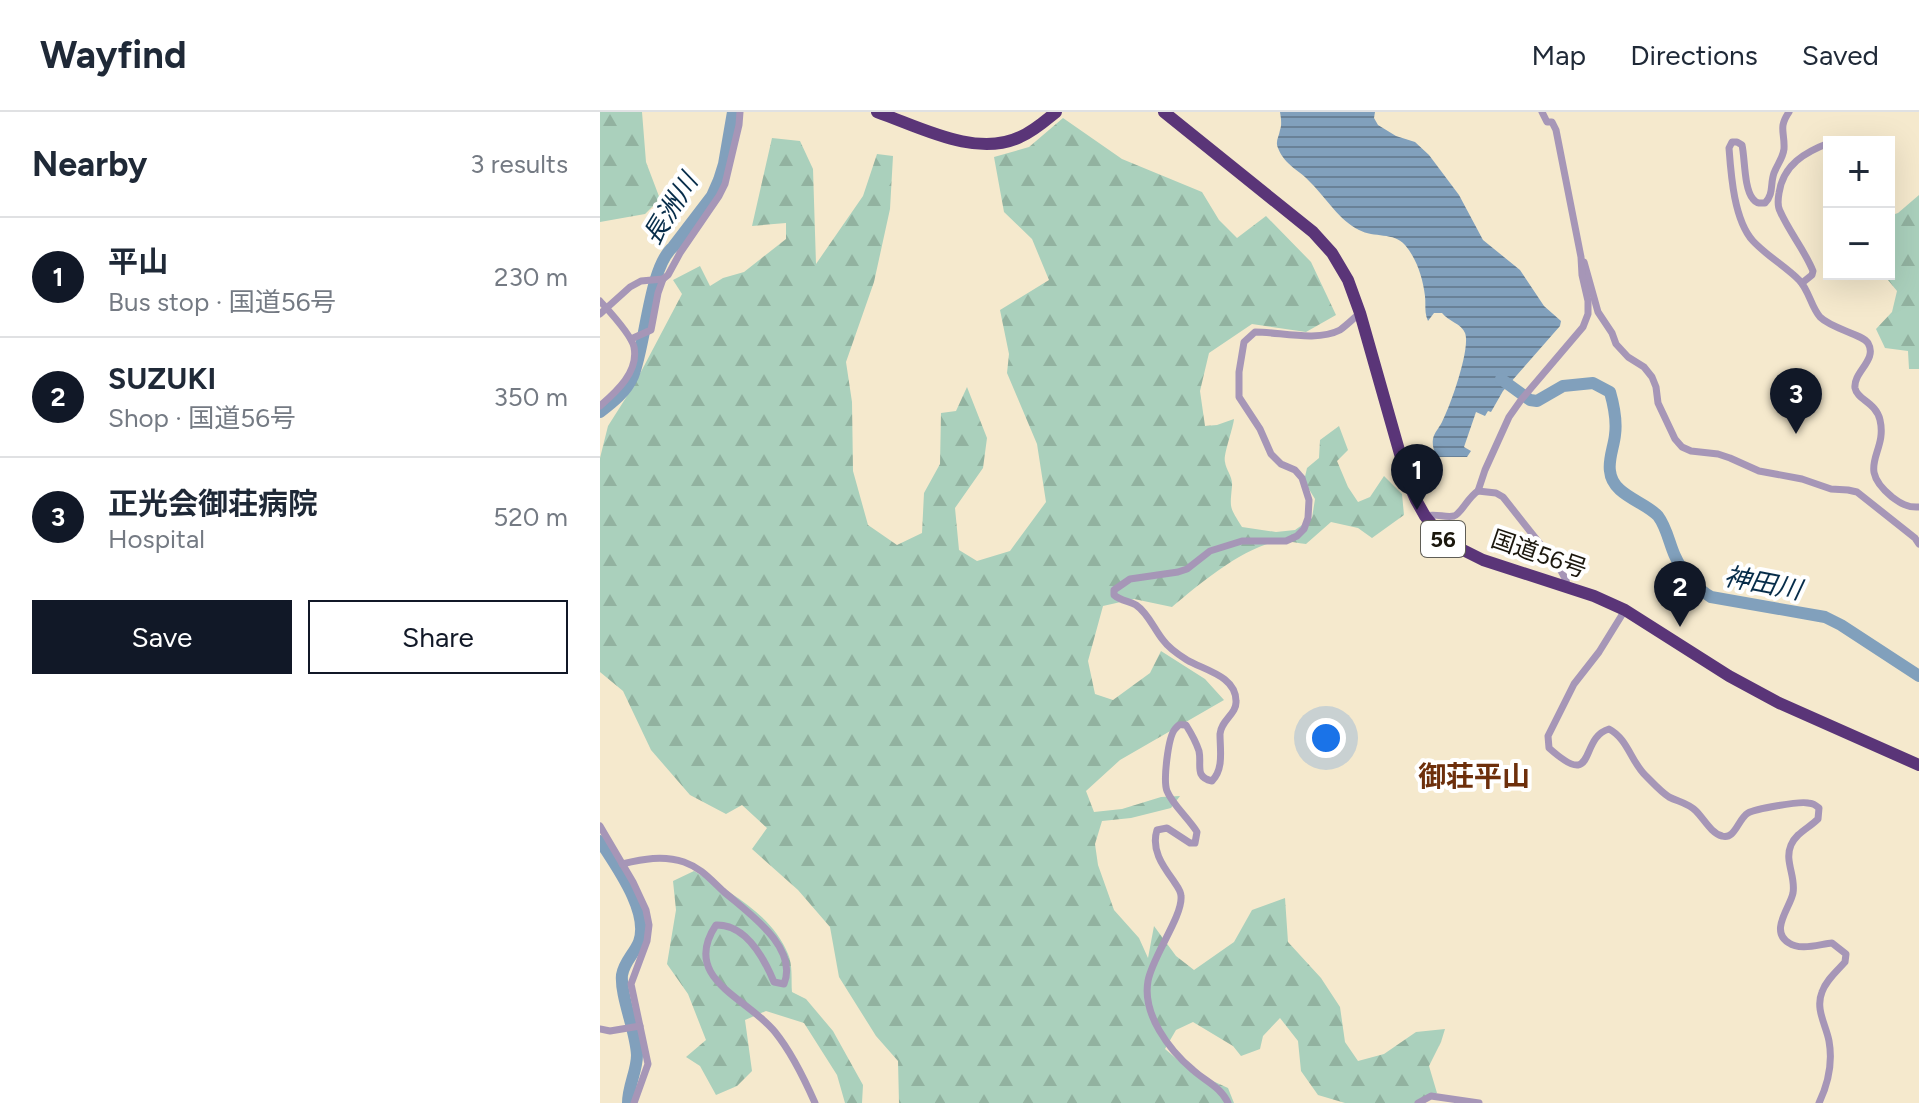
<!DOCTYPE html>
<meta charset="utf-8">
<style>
body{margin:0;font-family:Figtree,"Noto Sans JP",sans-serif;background:#f2f2f3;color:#1f2937}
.controls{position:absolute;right:24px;top:24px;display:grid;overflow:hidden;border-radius:0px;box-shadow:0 8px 32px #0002}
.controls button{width:72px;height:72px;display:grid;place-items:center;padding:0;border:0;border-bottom:2px solid #e0e1e3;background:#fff;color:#1f2937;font:40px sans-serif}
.you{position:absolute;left:726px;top:626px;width:28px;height:28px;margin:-20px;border:6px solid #fff;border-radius:50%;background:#1a73e8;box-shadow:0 0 0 12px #1a73e833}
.badge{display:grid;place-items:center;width:52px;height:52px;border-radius:50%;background:#111827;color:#fff;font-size:26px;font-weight:700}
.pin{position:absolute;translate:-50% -66px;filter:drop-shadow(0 2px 4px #0008)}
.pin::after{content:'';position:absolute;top:42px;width:28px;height:24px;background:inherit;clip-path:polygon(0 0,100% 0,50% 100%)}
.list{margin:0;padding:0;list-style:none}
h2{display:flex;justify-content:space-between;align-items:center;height:104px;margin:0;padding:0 32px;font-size:34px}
h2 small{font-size:26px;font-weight:400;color:#747a83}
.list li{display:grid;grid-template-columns:52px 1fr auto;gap:24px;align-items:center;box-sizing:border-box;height:120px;padding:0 32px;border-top:2px solid #e0e1e3}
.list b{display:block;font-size:30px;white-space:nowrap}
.list p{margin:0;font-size:26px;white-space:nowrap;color:#747a83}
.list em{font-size:26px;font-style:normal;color:#747a83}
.actions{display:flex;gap:16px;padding:24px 32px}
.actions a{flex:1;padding:18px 0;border:2px solid #111827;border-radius:0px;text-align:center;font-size:28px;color:#111827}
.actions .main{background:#111827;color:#fff}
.map{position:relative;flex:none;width:1319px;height:991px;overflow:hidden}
header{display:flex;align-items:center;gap:48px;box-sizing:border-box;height:112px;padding:0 40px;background:#fff;border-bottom:2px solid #e0e1e3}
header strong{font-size:38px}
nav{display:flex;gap:44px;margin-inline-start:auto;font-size:28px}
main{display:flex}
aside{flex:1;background:#fff}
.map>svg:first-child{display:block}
.forest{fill:url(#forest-firs)}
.water{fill:url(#water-rules)}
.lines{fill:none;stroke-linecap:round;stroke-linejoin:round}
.river{stroke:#81a0bc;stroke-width:12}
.street{stroke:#a696b7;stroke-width:7}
.highway{stroke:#5a3578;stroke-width:12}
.labels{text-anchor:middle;stroke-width:8;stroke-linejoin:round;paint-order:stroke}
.shield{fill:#fff;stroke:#5f5d56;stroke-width:2}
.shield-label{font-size:22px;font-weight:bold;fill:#1b170d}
.street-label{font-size:24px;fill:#1b170d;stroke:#fff}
.water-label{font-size:26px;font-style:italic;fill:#062c49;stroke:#fff}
.quarter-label{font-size:28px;font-weight:bold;fill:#6d2f0b;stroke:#fff}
</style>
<header>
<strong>Wayfind</strong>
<nav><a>Map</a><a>Directions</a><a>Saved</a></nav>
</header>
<main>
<aside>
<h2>Nearby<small>3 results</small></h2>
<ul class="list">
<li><span class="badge">1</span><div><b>平山</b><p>Bus stop · 国道56号</p></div><em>230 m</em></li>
<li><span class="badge">2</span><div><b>SUZUKI</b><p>Shop · 国道56号</p></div><em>350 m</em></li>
<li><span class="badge">3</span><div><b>正光会御荘病院</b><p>Hospital</p></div><em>520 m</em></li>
</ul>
<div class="actions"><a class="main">Save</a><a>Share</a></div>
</aside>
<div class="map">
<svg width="1319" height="991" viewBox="0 0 1319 991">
<defs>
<pattern id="forest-firs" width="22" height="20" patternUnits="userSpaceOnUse" patternTransform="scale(2)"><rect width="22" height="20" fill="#aad0bc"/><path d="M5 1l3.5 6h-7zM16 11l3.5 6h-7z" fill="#92b2a0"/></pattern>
<pattern id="water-rules" width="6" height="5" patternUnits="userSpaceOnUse" patternTransform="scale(2)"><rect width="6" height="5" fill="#81a0bc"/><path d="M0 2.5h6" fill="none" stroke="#698197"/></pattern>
</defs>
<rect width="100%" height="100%" fill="#f5e9cd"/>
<!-- forest -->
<g class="forest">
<polygon points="0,0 42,0 46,50 60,87 45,102 0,110"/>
<path d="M 463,6 L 522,47 L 602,80 L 619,108 L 637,126 L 666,104 L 711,150 L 736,203 L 706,220 L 652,212 L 609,241 L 600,279 L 605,314 L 617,313 L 634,307 C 633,317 623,343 625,350 C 626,358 633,365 632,374 C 630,397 629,394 642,415 L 676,420 L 695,418 L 712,406 L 715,387 L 704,369 L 707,356 L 719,346 L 720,328 L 739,314 L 748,338 L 737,349 L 748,375 L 758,390 L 770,385 L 784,364 L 802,382 L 804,403 L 772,426 L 758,416 L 731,410 L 706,432 C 696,431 684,428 674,430 C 640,438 598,473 572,495 L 534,487 L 503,494 L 488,549 L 495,582 L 513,588 L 550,561 L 561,539 L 605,567 L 624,588 L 520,648 L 486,679 L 494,700 L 522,697 L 561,685 L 580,684 L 571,696 L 531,706 L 502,709 L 495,732 L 498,753 L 514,798 L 539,826 L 548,846 L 554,814 L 576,844 L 594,858 L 634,830 L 652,798 L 685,786 L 688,830 L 721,866 L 740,895 L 745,930 L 758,949 L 784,942 L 816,920 L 845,917 L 841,930 L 829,954 L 837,981 L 821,991 L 745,991 L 718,983 L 701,959 L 698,929 L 680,906 L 663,924 L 660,937 L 641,944 L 633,934 L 593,910 L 576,918 L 565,937 L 591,959 L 628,976 L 634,991 L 299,991 L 298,949 L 276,924 L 239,865 L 230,815 L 198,778 L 152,737 L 167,716 L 142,693 L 126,702 L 90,683 L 51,638 L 23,579 L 0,560 L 0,346 L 8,314 L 34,273 L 82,182 L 73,168 L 100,154 L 110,174 L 123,166 L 144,160 L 186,127 L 186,111 L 152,114 L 172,26 L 200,29 L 213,57 L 216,152 L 263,84 L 277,42 L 293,44 L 290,97 L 274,170 L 246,250 L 252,290 L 253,359 L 268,413 L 297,433 L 322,421 L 324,381 L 340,352 L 341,301 L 356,299 L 367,275 L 387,326 L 383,356 L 355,396 L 359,438 L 377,449 L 410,439 L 446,390 L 437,332 L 407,261 L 409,242 L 400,198 L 449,168 L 432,127 L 404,100 L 394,45 L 429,35 Z"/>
<polygon points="1319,83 1319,257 1309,257 1308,239 1285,236 1276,217 1292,200 1297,179 1283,162 1289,162 1289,104 1298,101"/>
<path d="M 94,759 C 129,780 172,802 188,842 C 193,853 191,869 192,880 L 206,887 L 233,919 L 263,973 L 262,991 L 245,991 L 237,963 L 204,911 L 166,899 L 145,908 L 152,959 L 137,974 L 116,983 L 100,954 L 86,945 L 106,928 L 88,882 L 67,852 L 76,798 L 73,769 Z"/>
</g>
<!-- water -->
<path class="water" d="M 680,0 L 775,0 L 774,6 L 778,13 L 796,24 L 815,30 L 829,43 L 859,83 L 883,128 L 920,158 L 944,194 L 961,209 L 960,214 L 903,279 L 891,300 L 888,299 L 885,304 L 876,300 L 864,335 L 871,339 L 867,345 L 836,345 C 834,339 832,333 833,327 C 834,321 839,316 842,310 C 850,295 871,236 865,221 C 862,212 848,209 842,201 L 834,201 L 828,209 C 824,200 826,193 825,184 C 823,167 817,147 805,133 C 794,120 774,126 759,118 C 739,108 727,87 711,71 C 700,58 685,54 678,36 C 675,29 679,25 680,18 C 682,13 681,6 680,0 Z"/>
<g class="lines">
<!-- river -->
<g class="river">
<path d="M 901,267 L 930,288 L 937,289 L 963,274 L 993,271 L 1010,280 C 1014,294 1017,309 1015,323 C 1014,334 1008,348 1010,359 C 1012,383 1044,389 1058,404 C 1067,416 1069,431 1075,444 C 1082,460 1096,476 1111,485 L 1225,505 L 1241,513 L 1319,564"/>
<path d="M 0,300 C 13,290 26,280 33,264 C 46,232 49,155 73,135 L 112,84 L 119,68 L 124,52 L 133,0"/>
<path d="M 0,729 C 16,754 50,800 39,830 C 34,842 24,850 22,863 C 20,884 36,919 37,943 C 37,959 28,974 28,991"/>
</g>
<!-- street -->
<g class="street">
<path d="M 1189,0 C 1178,16 1185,20 1184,37 C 1183,46 1177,53 1174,61 C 1170,72 1174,82 1165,91 C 1159,91 1157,92 1153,87 C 1144,77 1145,46 1142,33 L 1137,30 L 1132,30 L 1129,36 C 1131,63 1134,108 1153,129 C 1167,144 1185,154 1199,168 C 1209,178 1211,195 1220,205 C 1232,217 1262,222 1268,231 C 1278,248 1253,260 1255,276 C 1257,288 1276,290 1280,308 C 1288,342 1254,354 1292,385 C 1300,391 1308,396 1319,395"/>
<polyline points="1231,30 1254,30"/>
<polyline points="984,150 998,200 1012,221 1016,232 1028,245 1044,255 1052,265 1056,275 1058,291 1075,327 1082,335 1091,339 1118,342 1130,346 1159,359 1202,367 1231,377 1248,378 1257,380 1315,426 1319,432"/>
<path d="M 1202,171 L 1212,163 L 1213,159 C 1204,137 1189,120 1180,99 C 1177,94 1178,87 1179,81 C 1183,53 1205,40 1229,31"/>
<path d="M 0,189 C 9,199 31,222 34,235 C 39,260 16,280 0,294"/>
<polyline points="0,202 30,175 41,169 63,167"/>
<polyline points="31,227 51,218 58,181 63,167 68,163 80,141 119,84 125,72 139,13 140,0"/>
<polyline points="878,379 896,381 903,385 960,457 966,468 967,474"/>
<path d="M 825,404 C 836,401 845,406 854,404 C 861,402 868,385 878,379 L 885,358 L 909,305 L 921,288 L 983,215 L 988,202 L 988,189 L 982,163 L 981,145 L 956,18 L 952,10 L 947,10 L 942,0"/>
<path d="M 1025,498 L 999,540 L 974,572 L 948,624 L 949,636 C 998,680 978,626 1009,617 C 1028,627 1031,650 1046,664 C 1053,671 1061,680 1069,685 C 1079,690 1088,691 1096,699 C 1104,707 1111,721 1122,724 C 1135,728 1138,707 1148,701 C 1155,697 1199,689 1208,691 C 1214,692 1214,692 1219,696 L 1218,707 C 1209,716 1196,721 1191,733 C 1184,749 1196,764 1193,781 C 1190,796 1169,819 1189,831 C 1200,839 1220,832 1232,831 L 1246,842 L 1245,850 C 1237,859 1226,868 1222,880 C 1215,897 1226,913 1229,929 C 1233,951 1228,972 1219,991"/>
<polyline points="0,714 33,770 46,798 49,813 47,829 31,872 48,952 34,991"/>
<path d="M 22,752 C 43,747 63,743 84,750 C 101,756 110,767 123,779 C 147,800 199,835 184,872 L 174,870 C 164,846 146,812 116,813 C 80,867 148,886 175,920 C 192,941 204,966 215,991"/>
<polyline points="0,917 10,919 40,914"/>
<path d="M 628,991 C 621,975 605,969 593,958 C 569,938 542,902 548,869 C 552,845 583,804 581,784 C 581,778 576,773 573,768 C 562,753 551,737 557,718 L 567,716 L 590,731 L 595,731 L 597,720 C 589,707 572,692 567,679 C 563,669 568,625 575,617 C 580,611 579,613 586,613 C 591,621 596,630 599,639 C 602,653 594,665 612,669 C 624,657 620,638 620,622 C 621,608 637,602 636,589 C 636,564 604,558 587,548 C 579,543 568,535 563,528 C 554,517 548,501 536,493 C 529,489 521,489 514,483 L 514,478 L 530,467 L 578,460 L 587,457 L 610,439 L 642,429 L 686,429 L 697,424 L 704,417 L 708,406 L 709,388 L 702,366 L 695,358 L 681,352 L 671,342 L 660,317 L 639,285 L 639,260 L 644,230 L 655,220 C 680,220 717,230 740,218 C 747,213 754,206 760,201"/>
<polyline points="818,991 831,984 879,991"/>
</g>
<!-- highway -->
<g class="highway">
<path d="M 277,0 C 320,15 376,46 420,25 C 434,19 445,9 456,0"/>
<polyline points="564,0 713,120 732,141 748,168 760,201 808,370 816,388 825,404 845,429 883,448 994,484 1025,498 1129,564 1179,591 1319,653"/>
</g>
</g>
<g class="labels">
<!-- shield labels -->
<rect class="shield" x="821" y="409" width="44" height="36" rx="6"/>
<g class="shield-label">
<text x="843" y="435">56</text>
</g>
<!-- street labels -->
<g class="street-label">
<text transform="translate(939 442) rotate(19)" y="8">国道56号</text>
</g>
<!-- water labels -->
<g class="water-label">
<text transform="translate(70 97) rotate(-58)" y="9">長洲川</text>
<text transform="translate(1163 471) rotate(11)" y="9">神田川</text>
</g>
<!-- quarter labels -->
<g class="quarter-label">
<text x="874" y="674">御荘平山</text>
</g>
</g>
</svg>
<div class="controls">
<button>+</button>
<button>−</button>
</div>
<div class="you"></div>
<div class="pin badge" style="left:817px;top:398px">1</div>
<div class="pin badge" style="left:1080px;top:515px">2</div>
<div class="pin badge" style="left:1196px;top:322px">3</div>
</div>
</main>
